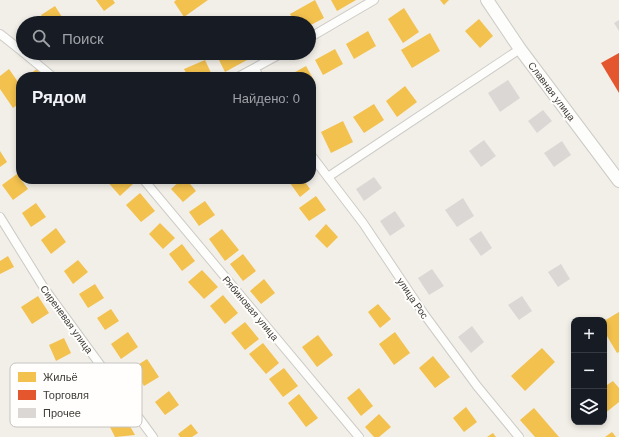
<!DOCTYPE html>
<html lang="ru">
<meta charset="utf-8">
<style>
body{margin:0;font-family:Arial,sans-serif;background:#20242c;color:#f1f3f6}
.controls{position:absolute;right:12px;bottom:12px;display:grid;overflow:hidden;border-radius:8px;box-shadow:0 2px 6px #0003}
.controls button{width:36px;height:36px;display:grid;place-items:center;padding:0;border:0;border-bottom:1px solid #363941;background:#171b24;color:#f1f3f6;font:20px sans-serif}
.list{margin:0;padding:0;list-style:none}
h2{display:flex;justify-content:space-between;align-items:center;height:52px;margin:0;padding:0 16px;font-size:17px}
h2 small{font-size:13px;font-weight:400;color:#9ea1a6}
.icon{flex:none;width:22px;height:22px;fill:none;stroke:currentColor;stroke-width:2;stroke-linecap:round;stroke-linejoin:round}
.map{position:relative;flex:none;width:619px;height:437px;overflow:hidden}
.search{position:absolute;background:#171b24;box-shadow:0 2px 6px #0003;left:16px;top:16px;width:300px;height:44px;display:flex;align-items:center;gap:10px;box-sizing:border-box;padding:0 14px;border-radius:22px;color:#9ea1a6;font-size:15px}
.panel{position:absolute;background:#171b24;box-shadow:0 2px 6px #0003;left:16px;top:72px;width:300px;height:112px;border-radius:16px}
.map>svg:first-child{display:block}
.homes{fill:#f2c14e}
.shops{fill:#e4572e}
.building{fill:#dad7d5}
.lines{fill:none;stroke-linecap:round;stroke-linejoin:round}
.street-casing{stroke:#cdcbc6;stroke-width:10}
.secondary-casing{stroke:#cdcbc6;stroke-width:14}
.street{stroke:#fdfdfc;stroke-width:8}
.secondary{stroke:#fdfdfc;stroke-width:12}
.labels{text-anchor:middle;stroke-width:4;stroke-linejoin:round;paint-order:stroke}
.street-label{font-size:10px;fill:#3e3c37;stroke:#fffefc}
.key{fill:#fffefc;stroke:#c5c4c1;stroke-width:1}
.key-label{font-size:11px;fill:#3e3c37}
</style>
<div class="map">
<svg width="619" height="437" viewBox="0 0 619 437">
<rect width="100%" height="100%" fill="#f2efe8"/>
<!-- homes -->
<g class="homes">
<polygon points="96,0 113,0 115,3 104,11"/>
<polygon points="176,0 208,0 184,17 174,2"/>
<polygon points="315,0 324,18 309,26 309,23 295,23 290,14"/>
<polygon points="331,0 356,0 337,11"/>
<polygon points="440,0 449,0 444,5"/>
<polygon points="55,6 64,20 60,23 47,23 41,15"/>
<polygon points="404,8 419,32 403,43 388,19"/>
<polygon points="479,19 493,36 480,48 465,31"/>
<polygon points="368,31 376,46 354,59 346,44"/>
<polygon points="430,33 440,51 412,68 401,50"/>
<polygon points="335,49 343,64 323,75 315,60"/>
<polygon points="219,53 243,53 247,60 225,72 216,54"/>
<polygon points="205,60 213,77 188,77 184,69"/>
<polygon points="306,66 315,82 311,84 311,77 286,77"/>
<polygon points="9,69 18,82 21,80 21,102 13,108 0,89 0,76"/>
<polygon points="37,69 43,77 25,77"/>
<polygon points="405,86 417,102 397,117 386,101"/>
<polygon points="374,104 384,120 364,133 353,117"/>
<polygon points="343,121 353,142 331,153 321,132"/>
<polygon points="0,151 7,162 0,167"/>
<polygon points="17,174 28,189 13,200 2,185"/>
<polygon points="105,179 128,179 133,184 120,196"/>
<polygon points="182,179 186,179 196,191 183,202 171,189"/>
<polygon points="287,179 303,179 310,189 300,197"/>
<polygon points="140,193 155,211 141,222 126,205"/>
<polygon points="316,196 326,210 309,221 299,208"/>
<polygon points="205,201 215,215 199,226 189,212"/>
<polygon points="36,203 46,217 31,227 22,213"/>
<polygon points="160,223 175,238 163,249 149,234"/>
<polygon points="326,224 338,237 327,248 315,236"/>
<polygon points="56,228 66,242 51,254 41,240"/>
<polygon points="222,229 239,250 225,261 209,239"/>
<polygon points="182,244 195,261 182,271 169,254"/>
<polygon points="243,254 256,271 243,281 230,264"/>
<polygon points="8,256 14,267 0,274 0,261"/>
<polygon points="78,260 88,272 73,284 64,271"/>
<polygon points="202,270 218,287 204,299 188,282"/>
<polygon points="264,279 275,293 261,304 250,291"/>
<polygon points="95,284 104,298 88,308 79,294"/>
<polygon points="223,295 238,313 225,324 210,306"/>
<polygon points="38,296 49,313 32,324 21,307"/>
<polygon points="378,304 391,319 380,328 368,312"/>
<polygon points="111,309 119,321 105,330 97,318"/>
<polygon points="619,312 619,352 617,353 604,331 604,321"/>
<polygon points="245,322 259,339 245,350 231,333"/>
<polygon points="128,332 138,347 121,359 111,344"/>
<polygon points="395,332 410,353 394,365 379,344"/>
<polygon points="318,335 333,355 317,367 302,347"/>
<polygon points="64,338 71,353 56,361 49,345"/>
<polygon points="263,343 279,363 266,374 249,354"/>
<polygon points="542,348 555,362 525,391 511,376"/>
<polygon points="433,356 450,377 435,388 419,368"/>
<polygon points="147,359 159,377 144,386 133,368"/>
<polygon points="284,368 298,386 283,397 269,379"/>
<polygon points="613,381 619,388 619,402 604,414 604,387"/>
<polygon points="359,388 373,406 361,416 347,398"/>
<polygon points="169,391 179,405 165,415 155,402"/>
<polygon points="299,394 318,418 306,427 288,403"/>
<polygon points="466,407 477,422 464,432 453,418"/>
<polygon points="534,408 559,437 535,437 520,420"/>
<polygon points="379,414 391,427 379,437 374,437 365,427"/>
<polygon points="126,419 135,435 115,437 110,427"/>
<polygon points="191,424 198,433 192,437 180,437 178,434"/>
<polygon points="612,432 616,437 605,437"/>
<polygon points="493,433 496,437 487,437"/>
</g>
<!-- shops -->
<polygon class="shops" points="619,53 619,93 601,63"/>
<!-- building -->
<g class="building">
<polygon points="619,20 619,31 614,23"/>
<polygon points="508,80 520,98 500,112 488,93"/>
<polygon points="543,110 552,121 537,133 528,121"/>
<polygon points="484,140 496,156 481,167 469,151"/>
<polygon points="562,141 571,155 554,167 544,153"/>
<polygon points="374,177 382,188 364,201 356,189"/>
<polygon points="463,198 474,216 457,227 445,210"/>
<polygon points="395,211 405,226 390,236 380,221"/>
<polygon points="481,231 492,248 481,256 469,239"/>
<polygon points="561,264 570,279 558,287 548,272"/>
<polygon points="432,269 444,286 429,295 418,278"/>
<polygon points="522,296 532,311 519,320 508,305"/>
<polygon points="472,326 484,342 471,353 458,337"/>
</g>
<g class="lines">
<defs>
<g id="street">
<polyline points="0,34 23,52"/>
<polyline points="309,38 374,0"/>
<polyline points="24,53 53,77"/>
<polyline points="255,69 259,77"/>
<polyline points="238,77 282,53"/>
<polyline points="311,155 363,223 424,314 477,386 519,437"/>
<polyline points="328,177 520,49"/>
<polyline points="143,179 359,437"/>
<polyline points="0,217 44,288 153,437"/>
</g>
<polyline id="secondary" points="487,0 520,49 619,181"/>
</defs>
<!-- street casing -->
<use href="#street" class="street-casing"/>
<!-- secondary casing -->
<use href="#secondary" class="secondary-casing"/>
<!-- street -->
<use href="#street" class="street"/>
<!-- secondary -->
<use href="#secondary" class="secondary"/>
</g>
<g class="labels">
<!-- street labels -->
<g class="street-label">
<text transform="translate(552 91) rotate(53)" y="4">Славная улица</text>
<text transform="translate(413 298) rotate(56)" y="4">улица Рос</text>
<text transform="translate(251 308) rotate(50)" y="4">Рябиновая улица</text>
<text transform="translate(67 319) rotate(54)" y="4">Сиреневая улица</text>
</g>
</g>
<!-- legend -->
<rect x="10" y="363" width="132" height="64" rx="6" class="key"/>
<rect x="18" y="372" width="18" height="10" fill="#f2c14e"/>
<rect x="18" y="390" width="18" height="10" fill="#e4572e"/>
<rect x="18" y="408" width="18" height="10" fill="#dad7d5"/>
<g class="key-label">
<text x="43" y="381">Жильё</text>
<text x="43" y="399">Торговля</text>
<text x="43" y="417">Прочее</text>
</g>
</svg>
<div class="controls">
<button>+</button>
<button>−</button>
<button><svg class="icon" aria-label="layers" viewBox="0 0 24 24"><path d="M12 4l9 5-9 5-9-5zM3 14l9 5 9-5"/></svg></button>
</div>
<div class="search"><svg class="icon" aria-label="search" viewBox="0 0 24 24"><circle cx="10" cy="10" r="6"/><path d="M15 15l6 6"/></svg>Поиск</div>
<section class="panel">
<h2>Рядом<small>Найдено: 0</small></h2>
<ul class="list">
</ul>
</section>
</div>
